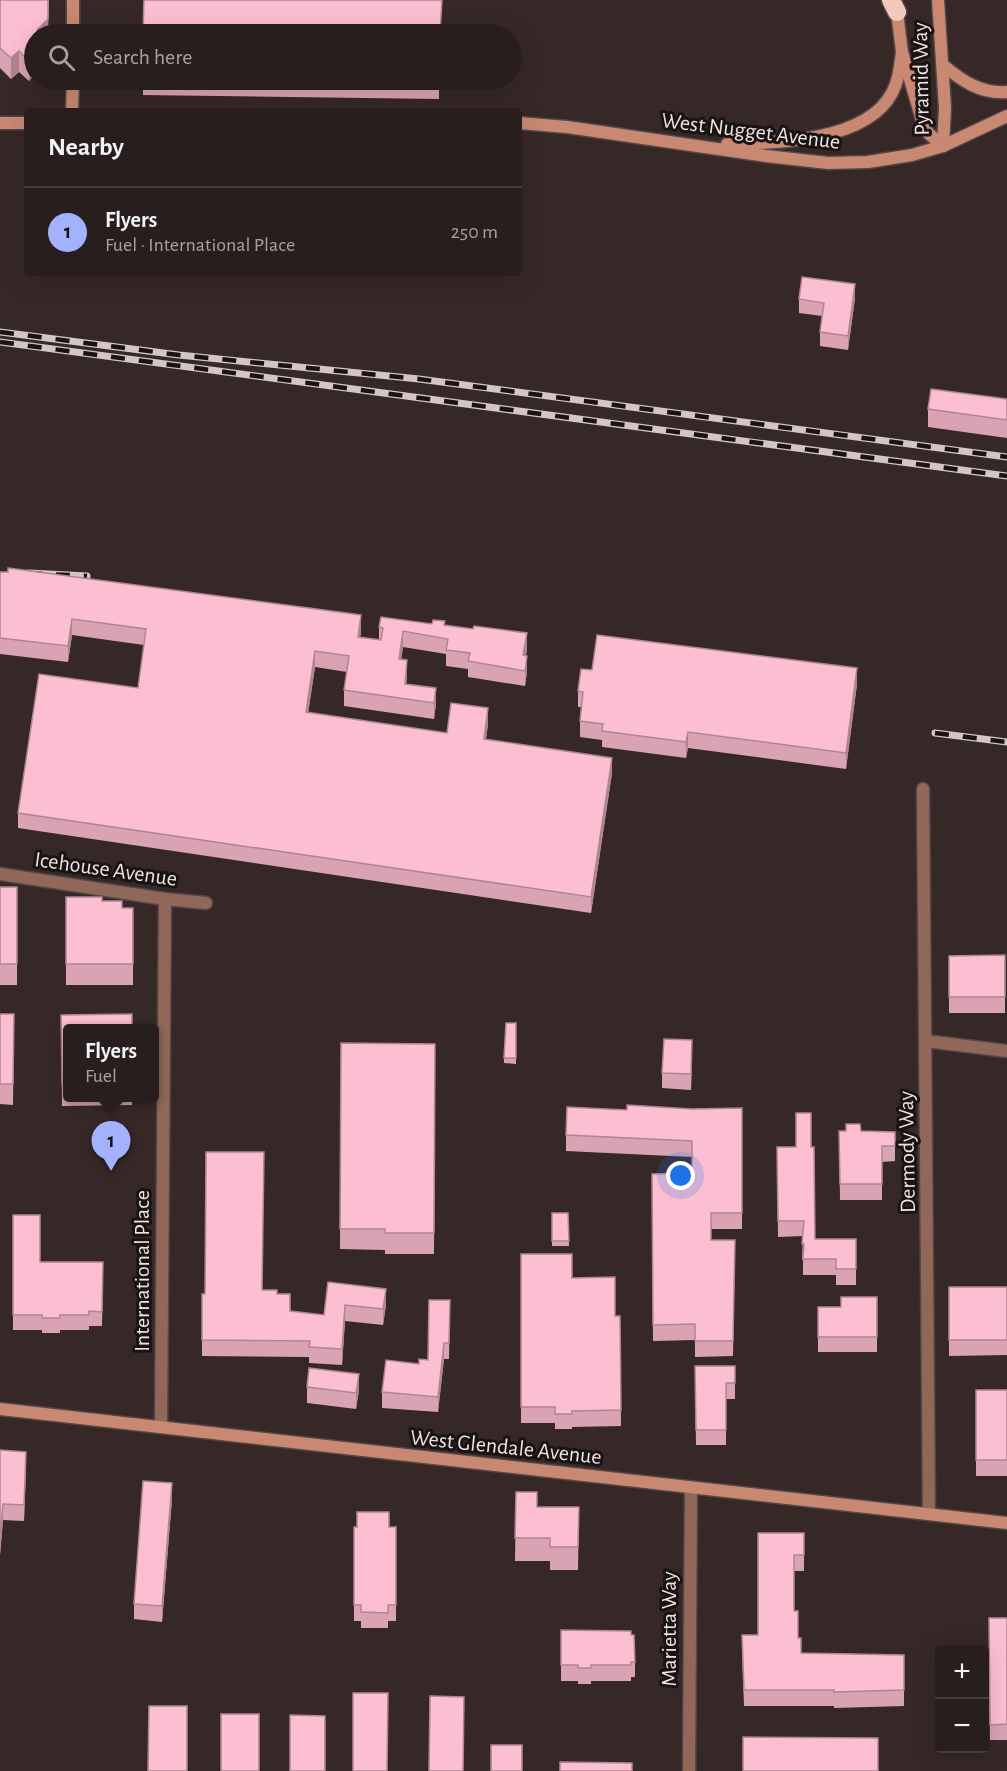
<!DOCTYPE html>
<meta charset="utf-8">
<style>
body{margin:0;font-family:"Alegreya Sans",sans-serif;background:#352b2b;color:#f1f3f6}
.controls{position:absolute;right:18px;bottom:18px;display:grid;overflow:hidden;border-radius:6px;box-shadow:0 6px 24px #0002}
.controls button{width:54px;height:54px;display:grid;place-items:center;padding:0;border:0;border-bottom:2px solid #453c3c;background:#291e1e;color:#f1f3f6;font:30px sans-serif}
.you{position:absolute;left:681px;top:1176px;width:21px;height:21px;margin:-15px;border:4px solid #fff;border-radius:50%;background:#1a73e8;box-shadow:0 0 0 9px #1a73e833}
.badge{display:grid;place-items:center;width:39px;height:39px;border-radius:50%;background:#a3b2fd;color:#111;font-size:20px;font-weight:700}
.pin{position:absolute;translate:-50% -50px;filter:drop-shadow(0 2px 3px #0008)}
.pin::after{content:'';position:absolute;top:32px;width:21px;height:18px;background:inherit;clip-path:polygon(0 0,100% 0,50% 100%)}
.popup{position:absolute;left:63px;top:1024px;width:96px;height:78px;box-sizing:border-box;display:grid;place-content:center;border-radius:6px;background:#291e1e;filter:drop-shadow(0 2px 4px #0005);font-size:20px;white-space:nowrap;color:#a5a2a4}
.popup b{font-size:22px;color:#f1f3f6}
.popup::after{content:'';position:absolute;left:50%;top:100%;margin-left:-12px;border:12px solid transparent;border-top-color:#291e1e}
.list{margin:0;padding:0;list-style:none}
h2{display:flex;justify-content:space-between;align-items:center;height:78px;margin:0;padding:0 24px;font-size:26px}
h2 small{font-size:20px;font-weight:400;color:#a5a2a4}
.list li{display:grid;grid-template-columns:39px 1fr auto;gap:18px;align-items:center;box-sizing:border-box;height:90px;padding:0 24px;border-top:2px solid #453c3c}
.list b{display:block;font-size:22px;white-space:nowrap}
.list p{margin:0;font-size:20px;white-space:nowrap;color:#a5a2a4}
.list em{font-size:20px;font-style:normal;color:#a5a2a4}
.icon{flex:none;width:33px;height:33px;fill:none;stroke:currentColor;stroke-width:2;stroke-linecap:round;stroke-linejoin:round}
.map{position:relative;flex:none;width:1007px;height:1771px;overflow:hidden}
.search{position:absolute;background:#291e1e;box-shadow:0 6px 24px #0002;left:24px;top:24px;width:498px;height:66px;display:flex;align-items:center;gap:15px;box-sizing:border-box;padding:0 21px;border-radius:33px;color:#a5a2a4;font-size:22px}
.panel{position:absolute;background:#291e1e;box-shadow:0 6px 24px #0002;left:24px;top:108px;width:498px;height:168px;border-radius:6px}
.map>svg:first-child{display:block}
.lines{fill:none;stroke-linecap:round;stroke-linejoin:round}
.street-casing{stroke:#544646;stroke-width:15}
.secondary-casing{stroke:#544646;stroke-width:15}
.highway-casing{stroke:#544646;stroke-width:21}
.street{stroke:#906759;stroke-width:12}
.secondary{stroke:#c88871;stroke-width:12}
.highway{stroke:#f2cabb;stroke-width:18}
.rail-casing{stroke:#d2c7c6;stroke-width:7}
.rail{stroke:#1a1313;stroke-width:4.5;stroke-dasharray:14;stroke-linecap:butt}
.wall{fill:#d9a3b4}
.shaded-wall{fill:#b08592}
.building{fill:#fcbed1;stroke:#b08592;stroke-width:1.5}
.labels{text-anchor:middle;stroke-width:6;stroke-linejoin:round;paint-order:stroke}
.street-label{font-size:22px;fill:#eee4e3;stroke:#1a1313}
</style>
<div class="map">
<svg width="1007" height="1771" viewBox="0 0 1007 1771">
<rect width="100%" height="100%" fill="#372828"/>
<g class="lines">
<defs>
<g id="street">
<polyline points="923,789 929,1514"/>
<polyline points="0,874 165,899 206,903"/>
<polyline points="926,1041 1007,1051"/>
<polyline points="161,1427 165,899"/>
<polyline points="689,1771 691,1488"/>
</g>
<g id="secondary">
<polyline points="938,0 945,108 943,146"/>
<polyline points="896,4 902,52 922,120 928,133 943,146"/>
<polyline points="73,34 73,0"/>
<path d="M 943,65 C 962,81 981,94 1007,92"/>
<polyline points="72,111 73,80"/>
<polyline points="0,123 27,123"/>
<polyline points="519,123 567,127 766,156 828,163 868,162 912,155 943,146 1007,116"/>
<path d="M 727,144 C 775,143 866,142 892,93 C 899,80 900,66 902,52"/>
<polyline points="0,1409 1007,1523"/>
</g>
<polyline id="highway" points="891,0 897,12"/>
</defs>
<!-- street casing -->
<use href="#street" class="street-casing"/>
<!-- secondary casing -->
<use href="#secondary" class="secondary-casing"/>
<!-- highway casing -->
<use href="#highway" class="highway-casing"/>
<!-- street -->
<use href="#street" class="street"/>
<!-- secondary -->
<use href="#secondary" class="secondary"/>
<!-- highway -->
<use href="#highway" class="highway"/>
<defs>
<g id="rail">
<polyline points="0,332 179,355 419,379 1007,457"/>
<polyline points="0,342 1007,476"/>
<polyline points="0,576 29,573 87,576"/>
<polyline points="935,733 1007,742"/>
</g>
</defs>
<!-- rail casing -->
<use href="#rail" class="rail-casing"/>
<!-- rail -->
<use href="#rail" class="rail"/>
</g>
<!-- wall -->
<g class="wall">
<polygon points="0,0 49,0 48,34 29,81 19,72 11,79 0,68"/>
<polygon points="143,80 439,80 439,99 143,95"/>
<polygon points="855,298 848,350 820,346 820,332 822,316 799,313 799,299"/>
<polygon points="1007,399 1007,438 928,427 928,409"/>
<polygon points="0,572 361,631 360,638 379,640 379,627 445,625 527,649 526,656 527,672 525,686 468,677 468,669 446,666 446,654 403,647 401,659 407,676 406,684 436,704 434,719 344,706 344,690 347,672 315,667 308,713 447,733 488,724 486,739 612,773 591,913 18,828 18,813 138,688 144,645 72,635 68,662 0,654"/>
<polygon points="592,670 857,684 846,769 688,748 686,758 602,747 602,740 580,737 580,721 582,707 578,707 578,691"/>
<rect x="0" y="887" width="17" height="98"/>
<polygon points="66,897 102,901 122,908 133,908 133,985 66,985"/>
<polygon points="1005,955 1005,1013 949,1013 949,956"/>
<polygon points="0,1014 14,1014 13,1105 0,1104"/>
<polygon points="61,1015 68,1029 68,1098 132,1098 132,1105 62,1106"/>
<polygon points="516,1023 516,1064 504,1063 504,1058"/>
<polygon points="341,1043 435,1044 434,1254 385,1254 385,1250 340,1249"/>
<polygon points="692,1056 691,1090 662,1088 662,1073"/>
<polygon points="742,1108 742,1229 711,1229 711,1240 735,1240 733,1356 695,1357 695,1340 653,1341 652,1174 692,1173 692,1157 566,1151 566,1135 627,1110"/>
<polygon points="839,1131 895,1132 895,1161 882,1162 882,1200 840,1200"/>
<polygon points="777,1147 811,1147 815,1239 856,1239 856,1285 836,1285 836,1275 803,1275 803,1260 802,1260 803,1236 778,1237"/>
<polygon points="552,1213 568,1213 569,1246 552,1246"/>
<polygon points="13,1215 40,1262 103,1262 102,1326 89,1326 89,1330 60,1330 60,1333 42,1333 42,1330 13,1330"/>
<polygon points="521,1254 572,1278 615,1316 620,1316 621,1426 572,1427 572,1429 555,1429 555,1423 521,1423"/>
<polygon points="328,1282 386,1305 383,1325 345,1321 342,1365 309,1363 309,1357 202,1356 202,1294 263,1290 277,1294 290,1311 324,1315"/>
<polygon points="949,1287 1007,1287 1007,1355 949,1356"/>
<polygon points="877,1297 877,1352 818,1352 818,1307 841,1307"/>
<polygon points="450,1300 449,1359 444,1359 438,1412 382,1408 382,1392 428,1360"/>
<polygon points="695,1366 735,1366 735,1399 726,1399 726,1445 696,1445"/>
<polygon points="307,1387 359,1390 356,1409 307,1403"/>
<rect x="976" y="1390" width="31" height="86"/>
<polygon points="0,1450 26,1468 24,1521 3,1520 0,1555"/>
<polygon points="516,1492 537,1507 579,1507 578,1570 550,1570 550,1561 515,1561"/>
<polygon points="172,1499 162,1622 134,1619 134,1604"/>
<polygon points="354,1527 396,1527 396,1621 388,1621 388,1628 361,1628 361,1621 354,1621"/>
<polygon points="804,1533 804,1571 794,1571 794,1611 798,1638 801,1653 904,1655 904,1706 834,1708 834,1706 744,1706 742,1651 758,1635"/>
<polygon points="989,1618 1007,1618 1007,1740 990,1740"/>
<polygon points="561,1630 631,1635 635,1662 635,1677 631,1677 631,1681 591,1681 591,1684 578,1684 578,1681 561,1681"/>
</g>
<!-- shaded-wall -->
<g class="shaded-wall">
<polygon points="48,0 48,34 37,34 37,30"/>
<polygon points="19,51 19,72 11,79 11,58"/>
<polygon points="34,55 34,76 29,81 29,61"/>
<polygon points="855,284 855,298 848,350 848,336"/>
<polygon points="361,615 361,631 358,653 358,637"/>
<polygon points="72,619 72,635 68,662 68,646"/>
<polygon points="403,631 403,647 399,675 399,659"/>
<polygon points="527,633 527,649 523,671 523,655"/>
<polygon points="315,651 315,667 306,728 306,712"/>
<polygon points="527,656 527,672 525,686 525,671"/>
<polygon points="407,660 407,676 405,700 405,684"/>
<polygon points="857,668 857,684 846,769 846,753"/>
<polygon points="436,688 436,704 434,719 434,703"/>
<polygon points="488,708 488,724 484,754 484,739"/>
<polygon points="688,732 688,748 686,758 686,742"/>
<polygon points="612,758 612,773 591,913 591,897"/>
<polygon points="692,1040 692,1056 691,1090 691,1074"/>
<polygon points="386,1289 386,1305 383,1325 383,1309"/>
<polygon points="345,1305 345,1321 342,1365 342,1349"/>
<polygon points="444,1343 444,1359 438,1412 438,1397"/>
<polygon points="359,1374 359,1390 356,1409 356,1393"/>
<polygon points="26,1452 26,1468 24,1521 24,1505"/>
<polygon points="172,1483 172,1499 162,1622 162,1606"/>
<polygon points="3,1504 3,1520 0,1555 0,1539"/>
</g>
<!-- building -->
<g class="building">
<polygon points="0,0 48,0 48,19 37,30 41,34 34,34 34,55 29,61 19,51 11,58 0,48"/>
<polygon points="144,0 442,0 440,34 143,34"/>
<polygon points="802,277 855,284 848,336 820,332 824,303 799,299"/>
<polygon points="931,389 1007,399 1007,420 928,409"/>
<polygon points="8,568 361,615 358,637 381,640 383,628 379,627 381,617 432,624 433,620 445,621 444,625 473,629 474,626 527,633 523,655 527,656 525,671 468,661 470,653 446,650 448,639 403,631 399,659 407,660 405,684 436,688 434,703 344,690 349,656 315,651 306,712 447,733 451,703 488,708 484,739 612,758 591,897 18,813 39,674 138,688 146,629 72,619 68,646 0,638 0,572 8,572"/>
<polygon points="597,635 857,668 846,753 688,732 686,742 602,731 603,724 580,721 583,692 578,691 581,669 592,670"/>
<rect x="0" y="887" width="17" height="77"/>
<polygon points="66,897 102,897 102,901 122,901 122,908 133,908 133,964 66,964"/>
<polygon points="1005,955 1005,997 949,997 949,956"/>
<polygon points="0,1014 14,1014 13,1084 0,1084"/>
<polygon points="132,1014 132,1029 68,1029 68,1085 62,1085 61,1015"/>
<polygon points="506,1023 516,1023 516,1058 504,1058"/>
<polygon points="664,1039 692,1040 691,1074 662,1073"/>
<polygon points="341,1043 435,1044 434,1233 385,1233 385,1229 340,1229"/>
<polygon points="627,1105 692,1109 742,1108 742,1213 711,1213 711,1240 735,1240 733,1341 695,1341 695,1324 653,1325 652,1174 692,1173 692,1141 566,1135 567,1107 627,1110"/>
<polygon points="796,1113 811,1113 811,1147 814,1147 815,1239 856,1239 856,1269 836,1269 836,1259 803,1259 804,1244 802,1244 804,1221 778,1221 777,1147 796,1147"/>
<polygon points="846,1124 860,1124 861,1131 895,1132 895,1146 882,1146 882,1184 840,1184 839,1131 846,1131"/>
<polygon points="206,1152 264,1152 262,1290 277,1290 277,1294 290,1294 290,1311 324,1315 328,1282 386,1289 383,1309 345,1305 342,1349 309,1347 310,1341 202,1340 202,1294 205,1294"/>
<polygon points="552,1213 568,1213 569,1241 552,1241"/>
<polygon points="13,1215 40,1215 40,1262 103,1262 102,1312 89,1311 89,1315 60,1315 60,1318 42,1318 42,1315 13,1315"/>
<polygon points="521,1254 572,1254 572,1278 615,1277 615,1316 620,1316 621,1410 572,1411 572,1414 555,1414 555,1407 521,1407"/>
<rect x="949" y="1287" width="58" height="53"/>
<polygon points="841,1297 877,1297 877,1337 818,1337 818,1307 841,1307"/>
<polygon points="429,1300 450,1300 449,1343 444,1343 438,1397 382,1392 386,1360 419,1364 419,1359 428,1360"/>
<polygon points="695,1366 735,1366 735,1383 726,1383 726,1430 696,1430"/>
<polygon points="309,1368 359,1374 356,1393 307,1387"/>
<rect x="976" y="1390" width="31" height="70"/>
<polygon points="0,1450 26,1452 24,1505 3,1504 0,1540"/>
<polygon points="143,1481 172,1483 162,1606 134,1604"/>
<polygon points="516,1492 537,1492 537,1507 579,1507 578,1547 550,1547 550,1538 515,1538"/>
<polygon points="357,1512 389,1512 389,1527 396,1527 396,1605 388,1605 388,1613 361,1612 361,1605 354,1605 354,1527 357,1527"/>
<polygon points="758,1533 804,1533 804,1555 794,1555 794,1611 798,1611 798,1638 801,1638 801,1653 904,1655 904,1690 834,1692 834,1690 744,1690 742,1635 758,1635"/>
<polygon points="989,1618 1007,1618 1007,1724 990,1725"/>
<polygon points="561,1630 631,1631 631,1635 634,1635 635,1662 631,1662 631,1665 591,1665 591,1668 578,1668 578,1665 561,1665"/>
<polygon points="353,1693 388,1693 387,1771 353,1771"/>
<polygon points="430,1696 464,1697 463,1771 429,1771"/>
<polygon points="149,1706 187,1706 187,1771 148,1771"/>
<rect x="221" y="1714" width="38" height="57"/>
<polygon points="290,1715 325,1716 325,1771 290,1771"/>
<polygon points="743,1737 878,1738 878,1771 743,1771"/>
<rect x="491" y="1745" width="31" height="26"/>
<polygon points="560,1762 632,1763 632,1771 560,1771"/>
</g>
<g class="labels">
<!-- street labels -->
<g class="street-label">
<text transform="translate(920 79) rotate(-91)" y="8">Pyramid Way</text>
<text transform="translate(751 130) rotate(7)" y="8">West Nugget Avenue</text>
<text transform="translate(106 868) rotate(8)" y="8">Icehouse Avenue</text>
<text transform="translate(906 1152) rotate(-91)" y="8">Dermody Way</text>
<text transform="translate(141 1271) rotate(-90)" y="8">International Place</text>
<text transform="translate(506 1446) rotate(6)" y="8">West Glendale Avenue</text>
<text transform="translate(668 1629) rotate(-90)" y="8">Marietta Way</text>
</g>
</g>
</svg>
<div class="controls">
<button>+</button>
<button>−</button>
</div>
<div class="you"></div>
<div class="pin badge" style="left:111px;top:1171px">1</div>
<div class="popup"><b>Flyers</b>Fuel</div>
<div class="search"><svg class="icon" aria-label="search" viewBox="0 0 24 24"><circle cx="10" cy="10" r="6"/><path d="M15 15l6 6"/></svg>Search here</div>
<section class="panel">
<h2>Nearby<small></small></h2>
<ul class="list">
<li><span class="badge">1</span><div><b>Flyers</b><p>Fuel · International Place</p></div><em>250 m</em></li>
</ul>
</section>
</div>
